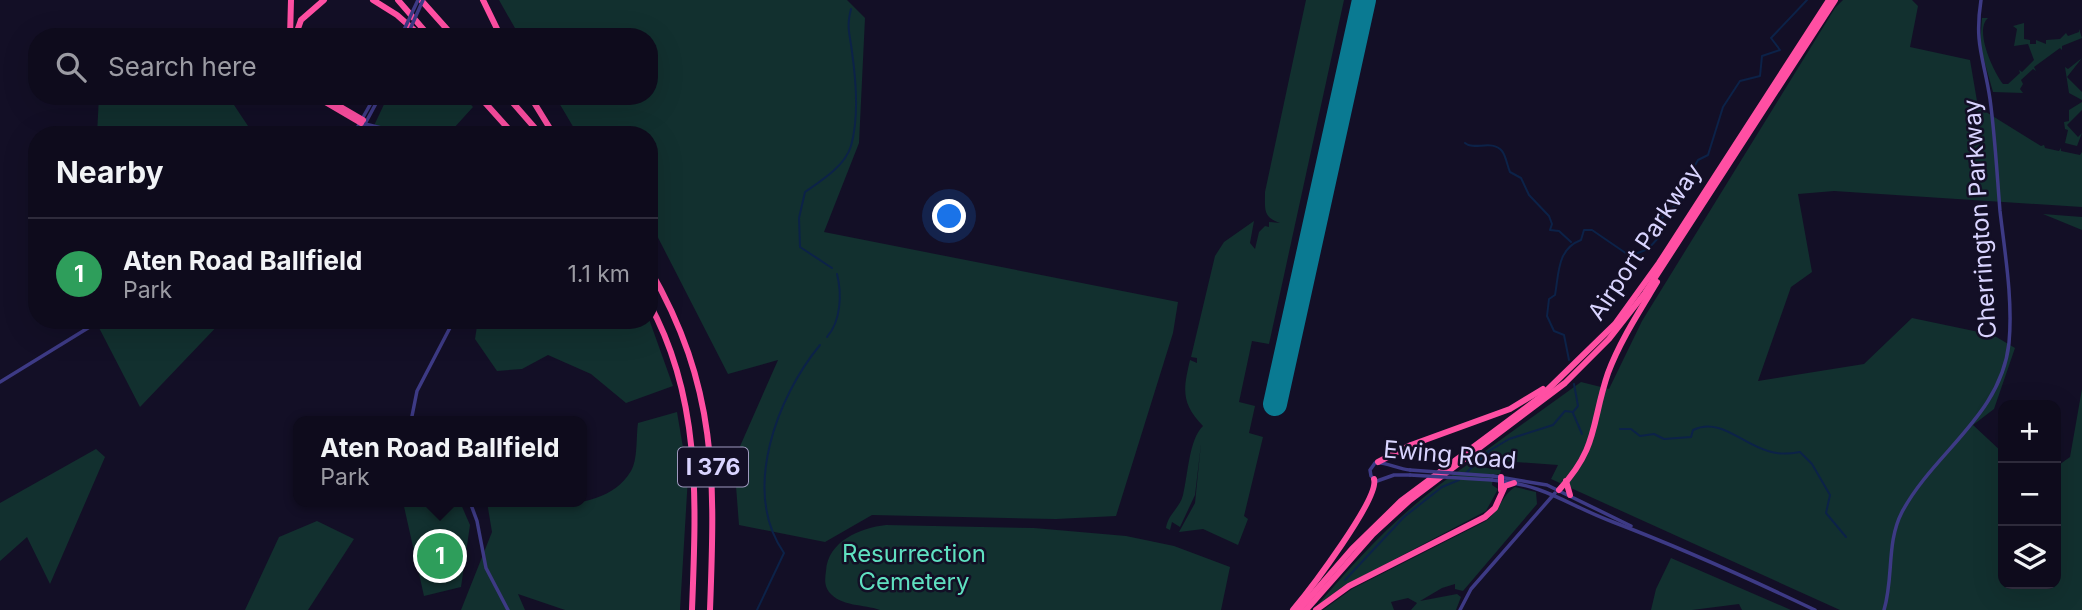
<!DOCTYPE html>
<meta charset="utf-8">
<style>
body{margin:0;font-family:Inter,sans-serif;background:#171425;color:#f1f3f6}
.controls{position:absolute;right:21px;bottom:21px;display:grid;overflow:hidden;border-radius:14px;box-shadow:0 7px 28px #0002}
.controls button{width:63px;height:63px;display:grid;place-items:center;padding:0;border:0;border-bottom:2px solid #2e2b3b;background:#0e0b1c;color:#f1f3f6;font:35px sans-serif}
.you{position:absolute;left:950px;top:217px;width:24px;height:24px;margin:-18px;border:5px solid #fff;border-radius:50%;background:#1a73e8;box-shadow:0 0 0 10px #1a73e833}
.badge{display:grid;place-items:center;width:46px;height:46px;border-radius:50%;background:#00e5ff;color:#fff;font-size:23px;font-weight:700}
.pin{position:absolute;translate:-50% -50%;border:4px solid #fff;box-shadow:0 2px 7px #0006}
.popup{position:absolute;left:293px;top:416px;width:294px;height:91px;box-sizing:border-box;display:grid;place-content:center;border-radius:14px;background:#0e0b1c;filter:drop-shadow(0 2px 5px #0005);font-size:23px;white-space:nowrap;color:#9b9ba3}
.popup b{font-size:26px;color:#f1f3f6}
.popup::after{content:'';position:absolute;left:50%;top:100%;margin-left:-14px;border:14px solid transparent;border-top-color:#0e0b1c}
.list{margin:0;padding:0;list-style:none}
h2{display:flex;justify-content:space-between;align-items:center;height:91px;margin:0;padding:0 28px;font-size:30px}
h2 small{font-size:23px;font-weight:400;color:#9b9ba3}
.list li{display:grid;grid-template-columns:46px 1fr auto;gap:21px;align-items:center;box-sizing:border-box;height:112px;padding:0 28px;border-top:2px solid #2e2b3b}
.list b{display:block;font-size:26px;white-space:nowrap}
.list p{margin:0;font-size:23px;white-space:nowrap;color:#9b9ba3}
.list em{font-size:23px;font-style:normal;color:#9b9ba3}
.icon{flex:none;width:38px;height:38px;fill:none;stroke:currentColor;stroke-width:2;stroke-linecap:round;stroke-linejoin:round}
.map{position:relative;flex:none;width:2082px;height:610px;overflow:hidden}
.search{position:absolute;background:#0e0b1c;box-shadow:0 7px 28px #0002;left:28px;top:28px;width:630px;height:77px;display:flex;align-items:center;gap:18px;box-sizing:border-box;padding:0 24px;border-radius:28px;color:#9b9ba3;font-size:26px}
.panel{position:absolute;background:#0e0b1c;box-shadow:0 7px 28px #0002;left:28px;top:126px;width:630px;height:203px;border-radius:28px}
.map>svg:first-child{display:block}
.green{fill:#12302f}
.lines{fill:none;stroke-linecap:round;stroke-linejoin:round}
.stream{stroke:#0c2248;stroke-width:2}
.runway{stroke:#0a7a92;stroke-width:24}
.minor{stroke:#3d3a85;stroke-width:3.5}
.highway{stroke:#ff4fa3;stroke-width:6}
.minor-bridge{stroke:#3d3a85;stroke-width:3.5}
.labels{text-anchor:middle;stroke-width:5;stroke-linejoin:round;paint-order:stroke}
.shield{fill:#130f26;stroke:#9e99be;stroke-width:2}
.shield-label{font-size:23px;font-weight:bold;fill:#d9d4ff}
.street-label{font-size:24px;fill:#d9d4ff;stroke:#130f26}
.park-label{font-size:24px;fill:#5fe0c0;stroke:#130f26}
</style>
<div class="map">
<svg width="2082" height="610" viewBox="0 0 2082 610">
<rect width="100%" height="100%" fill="#130f26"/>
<!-- green -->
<g class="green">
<polygon points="499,0 847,0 865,18 859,143 824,232 1178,302 1173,333 1116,516 1056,519 872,515 825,542 739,525 734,460 778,360 728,374 649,220 649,135 578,135 555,96 649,96 649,37 520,37"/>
<path d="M 1306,0 L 1344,0 L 1269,344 L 1252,341 L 1239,402 L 1255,406 L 1249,433 L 1263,437 L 1244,516 L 1248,519 L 1238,545 L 1203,529 L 1179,532 L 1195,503 L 1201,444 L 1195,495 L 1180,527 L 1172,522 L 1170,530 L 1166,528 C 1168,514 1180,508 1183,495 C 1188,475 1189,439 1203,426 C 1181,403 1183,390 1190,360 L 1197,363 L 1197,358 L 1191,357 L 1215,256 L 1224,242 L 1254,221 L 1250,243 L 1255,249 L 1259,232 L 1265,226 L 1269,227 L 1269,222 L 1280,223 C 1263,217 1265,210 1265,192 Z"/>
<polygon points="1843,0 1912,0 1918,6 1910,47 1970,60 1978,107 2041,146 2044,145 2045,148 2059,151 2061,148 2061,151 2080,155 2082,152 2082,207 1834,191 1798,194 1812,272 1791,287 1758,381 1864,364 1912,318 1993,335 2015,348 1994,409 1973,425 2003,453 2003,584 2056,584 2056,467 2070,457 2082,389 2082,610 1840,610 1551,479 1558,465 1474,459 1581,382 1609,389 1642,321 1835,8"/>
<path d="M 1982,18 L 1988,18 C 1974,30 1993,71 2003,84 L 2008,84 L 2020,73 L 2019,70 L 2022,72 L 2034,60 L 2028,44 L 2014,46 L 2017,29 L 2013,26 L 2024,23 L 2024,39 L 2030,40 L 2030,44 L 2036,44 L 2036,40 L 2046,44 L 2046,40 L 2060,39 L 2066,33 L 2068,36 L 2079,32 L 2079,29 L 2082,38 L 2062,46 L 2062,50 L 2060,48 L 2034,67 L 2036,71 L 2033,69 L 2021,80 L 2023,84 L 2020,89 L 2023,93 L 1993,92 L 1980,46 Z"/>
<polygon points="2082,58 2067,77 2082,92 2082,100 2069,93 2065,67 2068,69"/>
<polygon points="99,96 228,96 254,135 97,135"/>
<polygon points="388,96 463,96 473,107 453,129 456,135 333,135 370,134"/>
<polygon points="2082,102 2082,110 2067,125 2078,137 2082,133 2077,146 2065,143 2068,130 2065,129 2064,122 2069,121 2069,110"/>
<polygon points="2043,214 2082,217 2082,230"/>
<polygon points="649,319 673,386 626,403 591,374 548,355 522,369 497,371 475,339 478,320"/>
<polygon points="95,320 223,320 140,407"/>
<path d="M 677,412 L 688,477 L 680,610 L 565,610 L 518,594 L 525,610 L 461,610 L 492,532 L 487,502 C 533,502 603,517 631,471 C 638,460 636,436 638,423 Z"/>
<polygon points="96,449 105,457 50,584 27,537 0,561 0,503"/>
<path d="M 1467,465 L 1501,470 L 1500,474 L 1493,475 L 1492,485 L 1498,489 L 1486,511 L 1342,587 L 1315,608 C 1361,554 1407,505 1467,465 Z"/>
<path d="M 1515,487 L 1536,492 L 1537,504 L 1463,591 L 1455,589 L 1455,584 L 1442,588 L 1420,601 L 1457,594 L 1461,597 L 1456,610 L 1411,610 L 1417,603 L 1408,598 L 1391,602 L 1394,610 L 1323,610 L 1352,589 L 1486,521 C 1499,511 1503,494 1515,487 Z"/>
<polygon points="403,502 460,502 470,525 461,587 424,596"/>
<polygon points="317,521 354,539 308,610 245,610 279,537"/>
<path d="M 886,525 L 1034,528 L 1126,536 L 1174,546 L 1230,567 L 1221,610 L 880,610 C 864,604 841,607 829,592 C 824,586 825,578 826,571 C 828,541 860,528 886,525 Z"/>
<polygon points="1671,558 1791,610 1742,610 1739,604 1692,610 1651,610 1656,589"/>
</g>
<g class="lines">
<!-- stream -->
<g class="stream">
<path d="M 1465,143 C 1474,151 1492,139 1502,151 C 1506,156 1507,165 1510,172 L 1521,178 L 1529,195 L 1549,216 L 1552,224 L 1550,230 L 1559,231 L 1571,242"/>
<path d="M 832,268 L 800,247 L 799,218 L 805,192 C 821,181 845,166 851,146 C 859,118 856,80 852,52 C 850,33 846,29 851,9"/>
<path d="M 827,337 C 841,321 842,294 837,274"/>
<path d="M 1569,360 L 1564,335 L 1554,331 L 1547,316 L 1549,299 L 1555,295 C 1559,273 1557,249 1581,240 L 1584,230 L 1592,230 L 1630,256 L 1648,249 L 1660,236 L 1662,218 L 1683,198 L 1680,192 L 1698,160 L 1708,155 L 1723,107 L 1740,81 L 1760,76 L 1762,56 L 1780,50 L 1771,38 L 1807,0"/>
<polyline points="1573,413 1582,434"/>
<path d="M 1620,429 L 1631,429 L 1640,436 L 1654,434 L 1664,439 L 1691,437 L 1693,430 C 1720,417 1742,444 1768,451 C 1779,455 1789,454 1800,452 L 1812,464 L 1830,495 L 1826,513 L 1846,537"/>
<polyline points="1466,473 1489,451 1509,439 1553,425 1565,411 1573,412 1578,406 1574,384"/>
<polyline points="1345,580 1404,517 1442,487 1459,480"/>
<path d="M 757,610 L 784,553 C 741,491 777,397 820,345"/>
</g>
<!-- runway -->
<polyline class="runway" points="1275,404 1364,0"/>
<!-- minor -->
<g class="minor">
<polyline points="361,123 410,135"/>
<polyline points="353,135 375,96"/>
<polyline points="359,135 380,96"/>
<polyline points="0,382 101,320"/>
<polyline points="411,421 417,391 454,320"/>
<path d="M 1410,475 L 1394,475 L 1377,481 L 1371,476 L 1370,470 L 1375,463 C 1383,461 1398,469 1410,470"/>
<polyline points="1493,476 1547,485 1631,526"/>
<path d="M 1492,480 C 1547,485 1565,504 1613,522 C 1681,548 1748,578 1815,610"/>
<polyline points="470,502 477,521 486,568 508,610"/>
<polyline points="1460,610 1471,589 1555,493"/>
<path d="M 1884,610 C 1894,577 1886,543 1902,512 C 1934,452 2001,416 2009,343 C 2013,300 2005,254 2000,211 C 1997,174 1995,136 1990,99 C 1984,58 1974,45 1981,0"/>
</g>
<!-- highway -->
<g class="highway">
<polyline points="373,0 397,15 422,37"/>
<polyline points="398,0 430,37"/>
<polyline points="421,0 454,37"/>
<polyline points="483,0 501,37"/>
<polyline points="290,37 291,0"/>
<polyline points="295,37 301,20 324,0"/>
<polyline points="315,96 361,123"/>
<polyline points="322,96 363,120"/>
<polyline points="479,96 514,135"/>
<polyline points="507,96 541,135"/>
<polyline points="530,96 554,135"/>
<path d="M 649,268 C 718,387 715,478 710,610"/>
<path d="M 649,303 C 702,399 696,504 692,610"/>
<polyline points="1378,462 1411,445 1510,409 1543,389"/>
<polyline points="1501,477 1501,490"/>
<polyline points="1566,481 1570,495"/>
<path d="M 1559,490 C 1599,447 1591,423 1608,373 C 1620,341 1639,312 1657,282"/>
<path d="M 1293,610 C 1309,591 1380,498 1374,479"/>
<polyline points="1299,610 1352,549 1401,501 1539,398 1615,324 1659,263 1829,0"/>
<polyline points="1306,610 1373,534 1410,500 1565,383 1609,339 1645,293 1835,0"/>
<polyline points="1316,610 1349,586 1485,517 1495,508 1505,486 1514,483"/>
</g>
<!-- minor-bridge -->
<g class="minor-bridge">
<polyline points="403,32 418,0"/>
<polyline points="407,36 423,0"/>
<polyline points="1410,470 1493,476"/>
<polyline points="1410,475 1492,480"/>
</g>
</g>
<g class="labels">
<!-- shield labels -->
<rect class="shield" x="678" y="447.5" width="70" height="39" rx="5"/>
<g class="shield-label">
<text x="713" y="475">I 376</text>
</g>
<!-- street labels -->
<g class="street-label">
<text transform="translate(1980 219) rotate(-94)" y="8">Cherrington Parkway</text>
<text transform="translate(1645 242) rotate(-56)" y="8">Airport Parkway</text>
<text transform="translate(1450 455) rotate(5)" y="8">Ewing Road</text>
</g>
<!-- park labels -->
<g class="park-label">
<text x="914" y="562">Resurrection<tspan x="914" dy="28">Cemetery</tspan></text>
</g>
</g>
</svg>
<div class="controls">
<button>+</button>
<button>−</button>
<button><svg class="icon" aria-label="layers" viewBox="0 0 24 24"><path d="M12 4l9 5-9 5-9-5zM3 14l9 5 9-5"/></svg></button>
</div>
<div class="you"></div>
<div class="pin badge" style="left:440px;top:556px;background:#2e9e5b">1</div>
<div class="popup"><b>Aten Road Ballfield</b>Park</div>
<div class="search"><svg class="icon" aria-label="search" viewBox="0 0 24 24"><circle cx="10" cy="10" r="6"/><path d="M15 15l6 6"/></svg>Search here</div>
<section class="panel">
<h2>Nearby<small></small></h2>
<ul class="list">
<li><span class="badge" style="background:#2e9e5b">1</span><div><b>Aten Road Ballfield</b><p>Park</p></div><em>1.1 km</em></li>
</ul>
</section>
</div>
